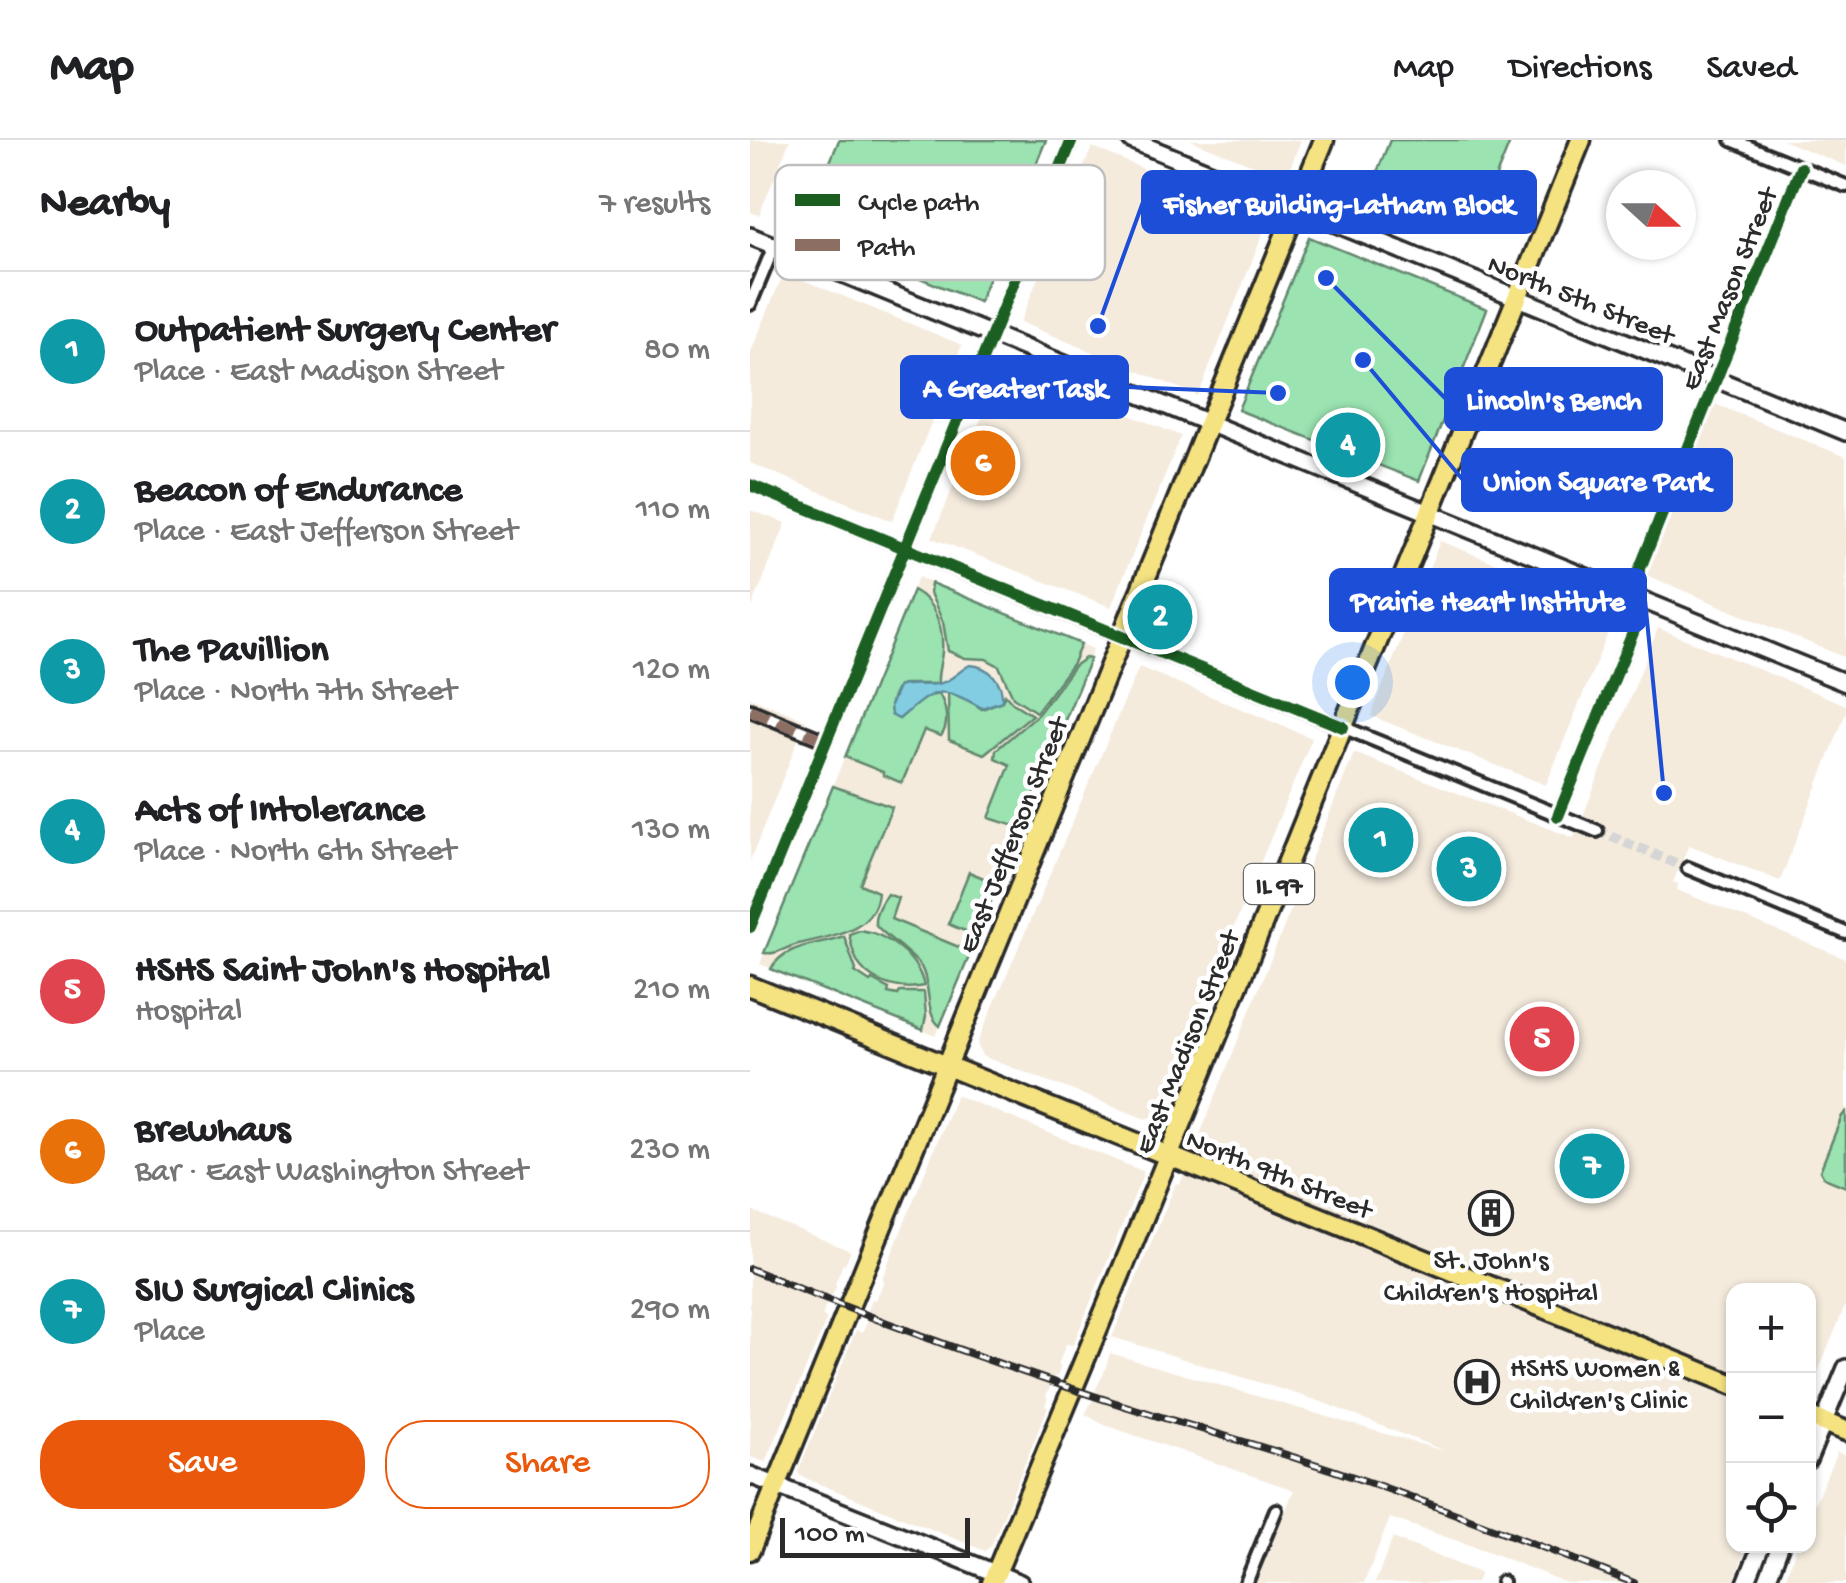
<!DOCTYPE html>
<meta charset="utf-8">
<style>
body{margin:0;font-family:"Gochi Hand",sans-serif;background:#f6f6f6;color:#202124}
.controls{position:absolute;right:30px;bottom:30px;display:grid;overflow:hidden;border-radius:20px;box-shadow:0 2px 8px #0004}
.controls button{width:90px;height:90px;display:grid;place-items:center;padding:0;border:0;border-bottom:2px solid #e0e0e0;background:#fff;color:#202124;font:50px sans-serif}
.compass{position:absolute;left:856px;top:30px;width:90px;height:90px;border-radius:50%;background:#fff;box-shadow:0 2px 8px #0004;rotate:111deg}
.scale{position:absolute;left:30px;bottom:25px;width:190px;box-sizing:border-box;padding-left:10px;border:5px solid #2b2b2b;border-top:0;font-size:28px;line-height:35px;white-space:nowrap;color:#2b2b2b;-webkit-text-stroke:8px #fff;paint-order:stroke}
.you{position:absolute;left:602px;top:542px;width:35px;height:35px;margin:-25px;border:8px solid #fff;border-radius:50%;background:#1a73e8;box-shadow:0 0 0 15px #1a73e833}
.badge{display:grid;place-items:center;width:65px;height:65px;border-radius:50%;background:#ea580c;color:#fff;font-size:32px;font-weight:700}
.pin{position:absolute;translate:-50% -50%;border:5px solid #fff;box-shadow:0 2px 10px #0006}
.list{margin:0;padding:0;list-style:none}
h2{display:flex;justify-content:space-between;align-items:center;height:130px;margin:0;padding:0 40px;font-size:42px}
h2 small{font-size:32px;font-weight:400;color:#757577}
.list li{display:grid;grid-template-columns:65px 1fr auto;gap:30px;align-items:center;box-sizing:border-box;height:160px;padding:0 40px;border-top:2px solid #e0e0e0}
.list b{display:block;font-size:38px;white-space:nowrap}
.list p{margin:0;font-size:32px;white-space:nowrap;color:#757577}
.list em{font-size:32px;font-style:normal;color:#757577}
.actions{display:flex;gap:20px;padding:30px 40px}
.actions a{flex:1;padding:22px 0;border:2px solid #ea580c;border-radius:40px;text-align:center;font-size:35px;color:#ea580c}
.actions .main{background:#ea580c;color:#fff}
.icon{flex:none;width:55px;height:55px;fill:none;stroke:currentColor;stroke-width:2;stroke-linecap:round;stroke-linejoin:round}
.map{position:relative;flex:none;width:1096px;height:1443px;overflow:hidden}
header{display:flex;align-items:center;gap:60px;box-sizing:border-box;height:140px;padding:0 50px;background:#fff;border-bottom:2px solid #e0e0e0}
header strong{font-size:48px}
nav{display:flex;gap:55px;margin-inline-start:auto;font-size:35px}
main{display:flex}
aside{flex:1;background:#fff}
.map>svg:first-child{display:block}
.built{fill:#f4ebdd}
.green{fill:#9be3b1;stroke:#63876e;stroke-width:2.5}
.water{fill:#82cde2;stroke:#5f8c99;stroke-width:2.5}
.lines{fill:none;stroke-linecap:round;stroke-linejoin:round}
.street-tunnel{stroke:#d5d5d5;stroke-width:10;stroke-dasharray:10 5;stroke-linecap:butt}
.street-casing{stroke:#2b2b2b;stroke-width:18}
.secondary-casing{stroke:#2b2b2b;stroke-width:22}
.primary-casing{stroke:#2b2b2b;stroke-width:25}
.street{stroke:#fff;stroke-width:10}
.secondary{stroke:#fff;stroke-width:15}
.primary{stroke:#f5e382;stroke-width:18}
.rail-casing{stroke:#2b2b2b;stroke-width:8}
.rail{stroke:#fff;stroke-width:4;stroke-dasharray:11;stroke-linecap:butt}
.quiet{stroke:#8d6e63;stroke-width:10;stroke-dasharray:20 10;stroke-linecap:butt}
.cycleway-casing{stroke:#fff;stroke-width:19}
.cycleway{stroke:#1b5e20;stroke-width:12}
.labels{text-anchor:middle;stroke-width:9;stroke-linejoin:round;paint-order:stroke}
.shield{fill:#fff;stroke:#6b6b6b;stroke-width:2.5}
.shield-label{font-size:25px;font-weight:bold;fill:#2b2b2b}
.street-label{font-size:28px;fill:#2b2b2b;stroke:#fff}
.poi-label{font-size:28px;fill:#2b2b2b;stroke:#fff}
.key{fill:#fff;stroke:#bfbfbf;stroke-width:2.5}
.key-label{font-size:28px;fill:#2b2b2b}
.leader{fill:none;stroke:#1d4ed8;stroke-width:4}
.callout-dot{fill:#1d4ed8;stroke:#fff;stroke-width:4}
.callout{fill:#1d4ed8;stroke:#1d4ed8;stroke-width:4}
.callout-label{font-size:30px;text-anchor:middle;font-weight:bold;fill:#fff}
</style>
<header>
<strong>Map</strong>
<nav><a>Map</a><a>Directions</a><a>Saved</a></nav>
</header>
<main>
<aside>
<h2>Nearby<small>7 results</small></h2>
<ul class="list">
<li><span class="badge" style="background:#0f9aa8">1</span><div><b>Outpatient Surgery Center</b><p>Place · East Madison Street</p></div><em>80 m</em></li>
<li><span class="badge" style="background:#0f9aa8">2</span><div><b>Beacon of Endurance</b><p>Place · East Jefferson Street</p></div><em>110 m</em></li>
<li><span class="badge" style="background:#0f9aa8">3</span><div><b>The Pavillion</b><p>Place · North 7th Street</p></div><em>120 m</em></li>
<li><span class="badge" style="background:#0f9aa8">4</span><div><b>Acts of Intolerance</b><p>Place · North 6th Street</p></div><em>130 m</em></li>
<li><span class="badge" style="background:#e0444e">5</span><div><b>HSHS Saint John's Hospital</b><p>Hospital</p></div><em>210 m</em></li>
<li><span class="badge" style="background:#e8710a">6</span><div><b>Brewhaus</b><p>Bar · East Washington Street</p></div><em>230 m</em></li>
<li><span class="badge" style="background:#0f9aa8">7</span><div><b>SIU Surgical Clinics</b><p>Place</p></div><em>290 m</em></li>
</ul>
<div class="actions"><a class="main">Save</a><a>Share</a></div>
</aside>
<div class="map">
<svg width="1096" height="1443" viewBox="0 0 1096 1443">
<rect width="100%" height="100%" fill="#fff"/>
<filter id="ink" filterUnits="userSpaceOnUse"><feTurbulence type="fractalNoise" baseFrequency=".01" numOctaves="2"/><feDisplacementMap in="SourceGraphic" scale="20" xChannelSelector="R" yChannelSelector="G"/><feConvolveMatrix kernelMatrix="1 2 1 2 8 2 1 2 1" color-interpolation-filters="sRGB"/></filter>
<g filter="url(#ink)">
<!-- built -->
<g class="built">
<polygon points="0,0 40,0 9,75 0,72"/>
<polygon points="440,0 551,0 536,38"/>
<polygon points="1032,0 1096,0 1096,26"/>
<polygon points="342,7 518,81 448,256 270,182"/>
<polygon points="34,132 212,205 142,381 0,323 0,214"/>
<polygon points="254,223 431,296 361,467 182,398"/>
<polygon points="965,264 1096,317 1096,518 896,435"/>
<polygon points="0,370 36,383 0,472"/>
<polygon points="690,401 867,471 796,645 621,576"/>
<polygon points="168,437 343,509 186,896 10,824"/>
<polygon points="908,488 1096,565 1096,573 1030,741 939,705 923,742 928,744 927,750 1096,819 1096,972 1092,976 1074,1038 1096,1047 1096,1164 1059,1254 1058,1150 984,1150 984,1406 997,1406 984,1441 981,1440 979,1443 816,1443 737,1411 640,1378 614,1443 506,1443 544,1350 352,1284 335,1274 345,1256 347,1251 345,1250 354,1233 360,1213 697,1312 569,1261 362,1197 426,1043 430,1044 604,613 824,698"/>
<polygon points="389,527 562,598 406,976 396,979 232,916 227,904"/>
<polygon points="0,557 56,580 0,721"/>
<polygon points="206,955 392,1031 392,1037 323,1205 316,1204 308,1225 311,1226 307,1237 304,1236 296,1257 298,1258 295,1266 298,1267 241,1406 235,1411 50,1336 48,1332 106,1190 112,1193 115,1187 121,1172 118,1170 122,1159 126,1160 134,1140 132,1138 135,1131"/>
<polygon points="0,1070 101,1111 95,1124 93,1124 85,1144 87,1145 82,1156 80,1155 72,1176 77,1179 16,1322 0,1317"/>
<polygon points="1087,1312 1096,1316 1096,1443 1040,1443 1034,1441 1047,1406 1058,1406 1059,1376"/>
<polygon points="643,1398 730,1433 726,1443 625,1443"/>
</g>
<!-- green -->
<g class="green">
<polygon points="89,0 296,0 229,162 52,90"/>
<polygon points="640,0 761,0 728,80 625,37"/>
<polygon points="559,97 737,169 669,341 488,270"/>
<polygon points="181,443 331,504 323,523 286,572 263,557 249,526 236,519 215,518 198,511 193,482 180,453"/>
<path d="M 163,450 C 185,461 194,488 192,512 C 191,523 187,533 188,544 L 156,544 L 148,547 C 142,557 134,573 149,579 L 174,557 L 189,554 C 196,565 200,584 191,596 L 174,590 L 152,643 L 133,635 L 133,632 L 95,617 Z"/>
<polygon points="335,518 340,519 271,688 239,678 260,625 245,618 246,610 288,574 324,526"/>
<polygon points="198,553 214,557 232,569 252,561 255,554 263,563 282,575 234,614 199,600"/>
<path d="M 83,646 L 142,667 L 110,744 L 128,752 C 125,793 77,796 45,805 C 34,808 27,815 14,813 Z"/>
<polygon points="252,714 259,717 227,796 198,784 219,732 241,741"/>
<path d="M 137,754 L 148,758 L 141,779 L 221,812 L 190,886 C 174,874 182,845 171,827 C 162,813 126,790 125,783 C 124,774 132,760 137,754 Z"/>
<path d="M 110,790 C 139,794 168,818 174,846 C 153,851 125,845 111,827 C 104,819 101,804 99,794 Z"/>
<path d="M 94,796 L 106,830 L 105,832 L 120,842 L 122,840 L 139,849 L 138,853 L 148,855 L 150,852 L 174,852 L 176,876 L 173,890 L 21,829 C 34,804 69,805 94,796 Z"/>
<polygon points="1096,972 1096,1047 1074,1038 1070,1031 1092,976"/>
</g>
<!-- water -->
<path class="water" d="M 220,525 C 239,526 254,542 252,561 L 232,568 C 188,544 186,548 149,579 L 141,575 L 140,566 L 148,547 C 162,542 177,547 191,543 C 202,540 210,530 220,525 Z"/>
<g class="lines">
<!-- street-tunnel -->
<polyline class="street-tunnel" points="847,691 938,728"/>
<defs>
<g id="street">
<polyline points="982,0 1096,46"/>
<polyline points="0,164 24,106"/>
<polyline points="0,345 847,691"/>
<polyline points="0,570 76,601"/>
<polyline points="808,676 889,478 880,453 1051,28"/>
<polyline points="938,728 1096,793"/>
<polyline points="0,787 322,0"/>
<polyline points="496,1443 526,1370"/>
<polyline points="752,1443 752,1442"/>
</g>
<g id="secondary">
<polyline points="381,0 1096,292"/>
<polyline points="0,96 1096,543"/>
<polyline points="1058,1320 1096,1228"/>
<polyline points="0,1335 270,1443"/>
<polyline points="996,1443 1011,1406"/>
<polyline points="1016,1443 1030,1406"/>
</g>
<g id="primary">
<polyline points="0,846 984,1245"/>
<polyline points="1058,1276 1096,1291"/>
<polyline points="0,1410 574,0"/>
<polyline points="242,1443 381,1108 831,0"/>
</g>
</defs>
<!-- street casing -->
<use href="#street" class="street-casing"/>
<!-- secondary casing -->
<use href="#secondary" class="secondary-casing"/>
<!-- primary casing -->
<use href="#primary" class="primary-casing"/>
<!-- street -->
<use href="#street" class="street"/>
<!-- secondary -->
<use href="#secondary" class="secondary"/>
<!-- primary -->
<use href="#primary" class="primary"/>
<defs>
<path id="rail" d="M 0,1129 C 112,1175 226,1217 341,1255 C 413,1279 486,1298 558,1322 C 668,1357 776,1401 884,1443"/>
</defs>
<!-- rail casing -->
<use href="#rail" class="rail-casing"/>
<!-- rail -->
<use href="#rail" class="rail"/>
<!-- quiet -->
<polyline class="quiet" points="0,570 76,601"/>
<defs>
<g id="cycleway">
<polyline points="0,345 593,587"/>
<polyline points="808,676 889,478 880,453 1051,28"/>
<polyline points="0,787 322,0"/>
</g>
</defs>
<!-- cycleway casing -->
<use href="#cycleway" class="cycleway-casing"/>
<!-- cycleway -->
<use href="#cycleway" class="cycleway"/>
</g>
</g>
<!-- icons -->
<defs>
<symbol id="building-ring" viewBox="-11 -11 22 22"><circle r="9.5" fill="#fff" stroke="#2b2b2b" stroke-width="1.5"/><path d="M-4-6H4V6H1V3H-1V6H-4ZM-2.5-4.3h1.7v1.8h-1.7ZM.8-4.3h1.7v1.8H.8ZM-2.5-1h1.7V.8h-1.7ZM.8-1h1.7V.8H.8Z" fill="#2b2b2b"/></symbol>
<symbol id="hospital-ring" viewBox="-11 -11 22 22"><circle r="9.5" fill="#fff" stroke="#2b2b2b" stroke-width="1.5"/><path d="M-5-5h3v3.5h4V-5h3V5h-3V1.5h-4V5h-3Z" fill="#2b2b2b"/></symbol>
</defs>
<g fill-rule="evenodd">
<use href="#building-ring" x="716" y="1048" width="50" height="50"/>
<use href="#hospital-ring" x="702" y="1217" width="50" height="50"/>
</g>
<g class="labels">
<!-- shield labels -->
<rect class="shield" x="494" y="724" width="70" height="40" rx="8"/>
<g class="shield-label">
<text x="529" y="753">IL 97</text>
</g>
<!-- street labels -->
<g class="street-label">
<text transform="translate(977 148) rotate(-68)" y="10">East Mason Street</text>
<text transform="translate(832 157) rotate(22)" y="10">North 5th Street</text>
<text transform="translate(261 694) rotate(-68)" y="10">East Jefferson Street</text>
<text transform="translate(435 901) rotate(-68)" y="10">East Madison Street</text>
<text transform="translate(530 1032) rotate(22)" y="10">North 9th Street</text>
</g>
<!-- poi labels -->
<g class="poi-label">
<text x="741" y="1128">St. John's<tspan x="741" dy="32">Children's Hospital</tspan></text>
<text x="760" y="1236" text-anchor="start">HSHS Women &amp;<tspan x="760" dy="32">Children's Clinic</tspan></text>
</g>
</g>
<!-- legend -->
<rect x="25" y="25" width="330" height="115" rx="15" class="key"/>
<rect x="45" y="54" width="45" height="12" fill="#1b5e20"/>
<rect x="45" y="99" width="45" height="12" fill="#8d6e63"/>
<g class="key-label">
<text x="108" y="70">Cycle path</text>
<text x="108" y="115">Path</text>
</g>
<!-- callouts -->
<path class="leader" d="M348 186L393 62M528 253L377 247M576 138L696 259M613 220L713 340M914 653L895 460"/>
<g class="callout-dot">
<circle cx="348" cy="186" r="10"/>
<circle cx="528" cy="253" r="10"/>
<circle cx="576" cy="138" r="10"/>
<circle cx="613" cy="220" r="10"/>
<circle cx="914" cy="653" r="10"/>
</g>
<g class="callout">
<rect x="393" y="32" width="392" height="60" rx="10"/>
<rect x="152" y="217" width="225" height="60" rx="10"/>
<rect x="696" y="229" width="215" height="60" rx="10"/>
<rect x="713" y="310" width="268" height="60" rx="10"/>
<rect x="581" y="430" width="314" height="60" rx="10"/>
</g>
<g class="callout-label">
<text x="589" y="73">Fisher Building-Latham Block</text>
<text x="265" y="257">A Greater Task</text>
<text x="804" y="269">Lincoln's Bench</text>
<text x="847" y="350">Union Square Park</text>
<text x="738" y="470">Prairie Heart Institute</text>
</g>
</svg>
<div class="controls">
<button>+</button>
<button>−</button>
<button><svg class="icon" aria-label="locate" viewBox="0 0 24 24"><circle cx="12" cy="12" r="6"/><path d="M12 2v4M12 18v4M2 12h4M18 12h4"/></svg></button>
</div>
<svg class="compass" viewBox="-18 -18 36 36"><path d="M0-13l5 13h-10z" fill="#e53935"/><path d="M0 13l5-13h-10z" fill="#757577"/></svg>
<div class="scale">100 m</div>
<div class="you"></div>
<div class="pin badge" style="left:631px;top:700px;background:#0f9aa8">1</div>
<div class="pin badge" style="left:410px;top:477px;background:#0f9aa8">2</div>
<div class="pin badge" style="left:719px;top:729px;background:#0f9aa8">3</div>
<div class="pin badge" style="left:598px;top:305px;background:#0f9aa8">4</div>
<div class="pin badge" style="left:792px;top:899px;background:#e0444e">5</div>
<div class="pin badge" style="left:233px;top:323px;background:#e8710a">6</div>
<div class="pin badge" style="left:842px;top:1026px;background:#0f9aa8">7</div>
</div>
</main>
